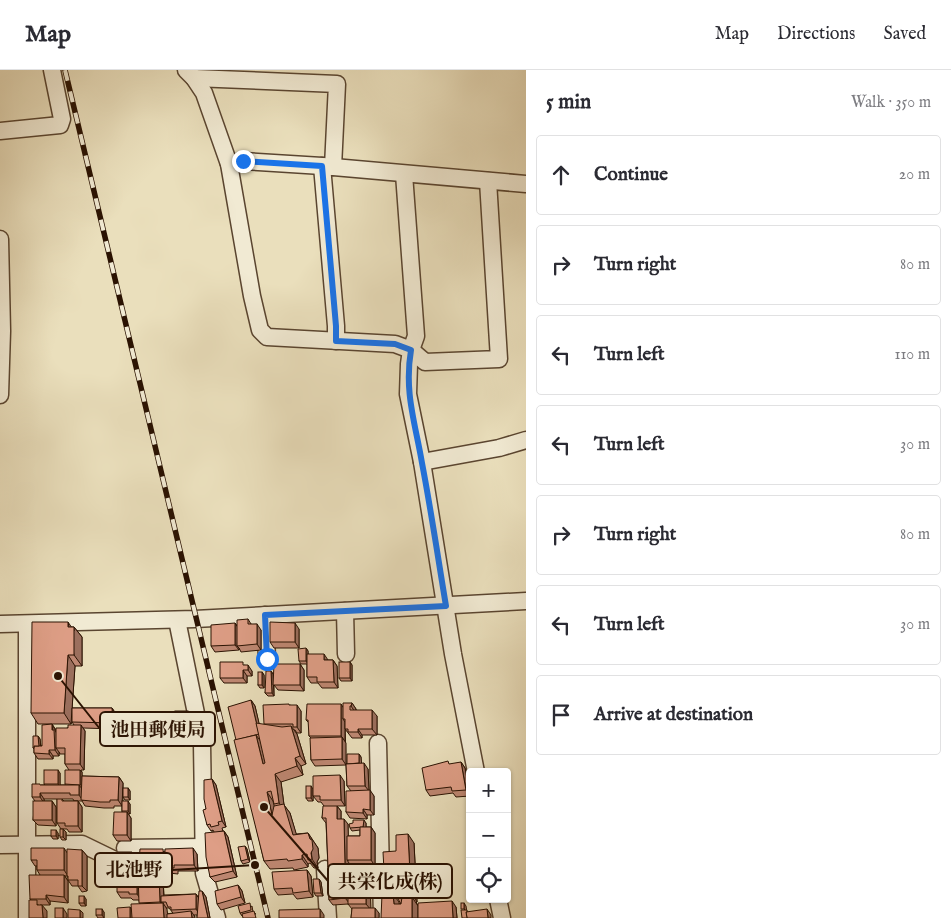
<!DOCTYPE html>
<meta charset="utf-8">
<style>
body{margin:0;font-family:"IM FELL English","Noto Serif JP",serif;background:#f7f7f7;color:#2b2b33}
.controls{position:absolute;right:15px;bottom:15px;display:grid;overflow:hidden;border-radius:5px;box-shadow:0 1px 4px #0004}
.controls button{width:45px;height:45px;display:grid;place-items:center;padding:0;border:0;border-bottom:1px solid #e1e1e2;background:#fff;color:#2b2b33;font:25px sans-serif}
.stop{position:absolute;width:15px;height:15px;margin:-11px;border:4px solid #1a73e8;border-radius:50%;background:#fff}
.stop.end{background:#1a73e8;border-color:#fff;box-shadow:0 1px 5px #0008}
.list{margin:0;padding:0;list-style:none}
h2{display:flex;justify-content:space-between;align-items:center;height:65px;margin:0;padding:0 20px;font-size:21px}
h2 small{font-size:16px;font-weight:400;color:#7c7c81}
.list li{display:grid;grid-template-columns:32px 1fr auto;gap:15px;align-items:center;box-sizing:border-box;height:80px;margin:0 10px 10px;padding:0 10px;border:1px solid #e1e1e2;border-radius:5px}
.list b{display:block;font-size:19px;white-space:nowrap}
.list em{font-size:16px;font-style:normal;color:#7c7c81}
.icon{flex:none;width:28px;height:28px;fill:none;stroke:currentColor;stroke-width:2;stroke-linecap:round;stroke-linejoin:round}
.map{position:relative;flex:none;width:526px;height:848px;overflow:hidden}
header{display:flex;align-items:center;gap:30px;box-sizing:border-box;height:70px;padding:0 25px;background:#fff;border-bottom:1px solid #e1e1e2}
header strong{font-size:24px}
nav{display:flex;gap:28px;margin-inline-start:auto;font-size:18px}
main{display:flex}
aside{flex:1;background:#fff}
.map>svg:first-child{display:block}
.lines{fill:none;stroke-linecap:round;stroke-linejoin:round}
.minor-casing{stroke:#5a4530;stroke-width:19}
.minor{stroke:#f1ead3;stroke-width:16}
.rail-casing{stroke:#2a1202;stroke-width:5.5}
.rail{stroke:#f1ead3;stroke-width:4;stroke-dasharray:11;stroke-linecap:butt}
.wall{fill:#bf8873;stroke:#2a1202;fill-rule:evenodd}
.shaded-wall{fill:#9b6f5e;stroke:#2a1202}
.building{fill:#de9e86;stroke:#2a1202}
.route{stroke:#1a73e8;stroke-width:6}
.leader{fill:none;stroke:#2a1202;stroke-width:2}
.callout-dot{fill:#2a1202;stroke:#f1ead3;stroke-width:2}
.callout{fill:#f1ead3;stroke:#2a1202;stroke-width:2}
.callout-label{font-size:19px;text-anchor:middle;font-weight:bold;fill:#2a1202}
</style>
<header>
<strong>Map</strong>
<nav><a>Map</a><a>Directions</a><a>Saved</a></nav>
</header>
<main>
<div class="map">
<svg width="526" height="848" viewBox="0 0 526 848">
<rect width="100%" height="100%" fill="#eadfbc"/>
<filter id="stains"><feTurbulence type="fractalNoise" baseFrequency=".004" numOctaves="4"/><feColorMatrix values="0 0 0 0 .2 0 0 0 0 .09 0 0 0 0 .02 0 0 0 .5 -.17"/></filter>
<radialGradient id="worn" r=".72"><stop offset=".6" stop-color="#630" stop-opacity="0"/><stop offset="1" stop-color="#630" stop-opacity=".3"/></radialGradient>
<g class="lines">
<defs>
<g id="minor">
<polyline points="186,0 194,8 204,23 229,94 252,226 260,260 267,267 395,274 411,280 425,292 499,289 488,111"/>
<polyline points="194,8 337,14 333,97"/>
<polyline points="0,61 60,55 62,49 52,0"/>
<polyline points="229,94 243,91 322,96 526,114"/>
<polyline points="322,96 336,256 336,271"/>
<polyline points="404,104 416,266 411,280 409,294 408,324 422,392 453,584 476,702"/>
<polyline points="0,169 2,261 0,325"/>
<polyline points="422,392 499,378 526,370"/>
<polyline points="345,541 346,584"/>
<polyline points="265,545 267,589"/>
<polyline points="177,550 202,673 204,803 217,848"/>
<polyline points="0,554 195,549 526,531"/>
<polyline points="27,554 27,848"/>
<polyline points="378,673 382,848"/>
<polyline points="0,775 82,774 117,791"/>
<polyline points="125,778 204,777"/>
<polyline points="325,799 328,848"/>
<polyline points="498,829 502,848"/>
</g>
</defs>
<!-- minor casing -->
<use href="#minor" class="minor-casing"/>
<!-- minor -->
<use href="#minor" class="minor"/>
<defs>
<polyline id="rail" points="65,0 268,848"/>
</defs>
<!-- rail casing -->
<use href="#rail" class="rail-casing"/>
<!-- rail -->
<use href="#rail" class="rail"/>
</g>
<!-- wall -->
<g class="wall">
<polygon points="248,549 251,554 261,560 261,580 241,582 239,578 239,580 215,582 211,576 235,553 237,556"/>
<polygon points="71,557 74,557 82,567 82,596 75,596 72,638 112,638 116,644 117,659 83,658 85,661 84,700 81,700 82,702 82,706 119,707 123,713 123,731 130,734 130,744 128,744 131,748 131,771 117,771 113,765 122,742 122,736 114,736 114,738 104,738 85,736 82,731 74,731 73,729 62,729 64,731 78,731 82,737 82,762 69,762 67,759 61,759 57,753 57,729 44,729 44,731 52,731 56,737 56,756 38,755 33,750 35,731 32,727 41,715 45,715 44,714 60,703 60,715 65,715 69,700 65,694 65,684 60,684 59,682 59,686 53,686 53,689 38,689 34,683 34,679 33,678 38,666 40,669 41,676 42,676 52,654 56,660 56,663 74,655 72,652 71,654 38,654 31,643"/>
<polygon points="299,559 299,578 274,578 270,572"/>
<polygon points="306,578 308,581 308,584 328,590 333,590 337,596 338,618 322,618 318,613 311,613 307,607 307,594 301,594 299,591"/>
<polygon points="350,592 352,595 352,611 341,611 339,608"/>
<polygon points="300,594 304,600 304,621 278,620 274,615 274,626 268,626 265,623 271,601 273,604"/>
<polygon points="245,595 252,601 252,606 247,606 247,613 224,613 220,608"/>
<polygon points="262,602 264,605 264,618 260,618 258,615"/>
<polygon points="251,630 255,636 259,654 264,655 290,635 301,641 301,663 297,663 295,660 294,660 297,664 306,694 301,696 303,705 281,712 284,735 290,743 296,764 308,763 318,778 319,788 317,792 318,798 314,798 310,793 308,794 308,797 294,800 293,798 270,799 264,791 236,670"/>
<polygon points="352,633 356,639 356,640 377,646 377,665 362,665 362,668 352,668 345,659 345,652 346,694 359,684 361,687 361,693 368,699 369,720 374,726 374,745 367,745 367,749 350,748 346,742 351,721 347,716 346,695 315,696 311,690 311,668 309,666 309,653 306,650 343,637"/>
<polygon points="190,644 190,652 177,652 175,649"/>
<polygon points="461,692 465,698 470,722 470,726 456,727 453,723 430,726 426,720"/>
<polygon points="212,709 216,715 226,757 222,758 223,761 219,762 224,761 228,767 237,807 215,812 210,807 214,762 213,760 211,761 207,755 206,739"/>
<polygon points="344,711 345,736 337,736 341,741 341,749 348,754 348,766 360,766 360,760 352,761 350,758 366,753 366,757 371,757 375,763 375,796 351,796 349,793 349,800 342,801 341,803 347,810 348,819 356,805 369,799 371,802 371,808 368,808 370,811 370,838 379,843 379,848 351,848 352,839 348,834 333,835 329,830 329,799 328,797 326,753 322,748 324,736 321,732 318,732 313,726"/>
<polygon points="128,718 130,721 130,730 125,730 123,727"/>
<polygon points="313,719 313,731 308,731 306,728"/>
<polygon points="66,762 66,770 62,770 60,767"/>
<polygon points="58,763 58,769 53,769 51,766"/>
<polygon points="414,773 417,832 416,833 418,835 456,837 457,848 381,848 393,824 399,834 401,834 392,819 394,813 394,809 390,809 384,800 396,781"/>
<polygon points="245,776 247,779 250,792 243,794 241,791"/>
<polygon points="82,780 87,786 87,821 82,822 78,816 72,816 68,810 68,808 67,806 65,806 68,811 68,833 50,831 50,835 40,835 47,841 31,830 30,829 40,805 37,800 37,796 35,796 31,790"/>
<polygon points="165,781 197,784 198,801 178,801 178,804 169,803 167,801 148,800 146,797 143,797 139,791"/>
<polygon points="134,785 134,795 120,792 118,789"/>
<polygon points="307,800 311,806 313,827 297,829 293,824 278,825 274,819"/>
<path d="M 134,801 L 137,801 L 139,804 L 159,803 L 163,809 L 164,825 L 196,824 L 198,827 L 202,821 L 206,827 L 210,848 L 197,848 L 197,845 L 194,845 L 195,847 L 132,840 L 140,834 L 139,830 L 133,830 L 131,828 L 121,828 L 117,822 ZM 166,838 L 169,838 L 173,843 L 167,844 Z"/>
<polygon points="319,809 321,812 323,826 316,826 314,823"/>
<polygon points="238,815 242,821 245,833 221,840 217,834"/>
<polygon points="86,829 86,836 81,836 79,833"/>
<polygon points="252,836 253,842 256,844 242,846 240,843"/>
<polygon points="104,842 104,848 98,848 96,845"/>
</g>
<!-- shaded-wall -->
<g class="shaded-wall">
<polygon points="68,552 74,561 74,557 82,567 82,596 74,585"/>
<polygon points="235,553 239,559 237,576 239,578 239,580 235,575"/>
<polygon points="295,553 299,559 299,578 295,572"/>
<polygon points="257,554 261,560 261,580 257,574"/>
<polygon points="306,578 308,581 308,594 306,591"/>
<polygon points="324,584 328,590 324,590"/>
<polygon points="68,585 75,596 71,654 64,643"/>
<polygon points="333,590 337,596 338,618 334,612"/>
<polygon points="350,592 352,595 352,611 350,608"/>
<polygon points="300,594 304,600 304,621 300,615"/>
<polygon points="248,595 252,601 252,606 248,600"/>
<polygon points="243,600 247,606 247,613 243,608"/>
<polygon points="271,601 273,604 274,626 272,623"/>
<polygon points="262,602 264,605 264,618 262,615"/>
<polygon points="251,630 255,636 263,670 259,664"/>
<polygon points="352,633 356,639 355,642 351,636"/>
<polygon points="341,634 345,640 343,649 345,652 345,672 341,666"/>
<polygon points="297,635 301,641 301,663 297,657"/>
<polygon points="112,638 116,644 117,659 113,653"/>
<polygon points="372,640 377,646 377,665 372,659"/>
<polygon points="188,641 190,644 190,652 188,649"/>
<polygon points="52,654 58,666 56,678 59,682 59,686 55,680"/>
<polygon points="81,655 85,661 84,700 80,694"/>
<polygon points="291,656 297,664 306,694 300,686"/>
<polygon points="358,659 362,665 362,668 358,662"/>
<polygon points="256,665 262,673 269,702 263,694"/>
<polygon points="38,666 40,669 41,680 39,678"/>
<polygon points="342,667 346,673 346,695 342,689"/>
<polygon points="49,680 53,686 53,689 49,684"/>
<polygon points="359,684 361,687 362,698 359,695"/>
<polygon points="295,688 301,696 303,705 297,696"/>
<polygon points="461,692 465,698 470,725 466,720"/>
<polygon points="364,693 368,699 369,721 365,716"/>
<polygon points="58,700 60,703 60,717 58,714"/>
<polygon points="80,700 82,702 82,717 80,714"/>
<polygon points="275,704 281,712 284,735 290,743 299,773 293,765 285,741 279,733"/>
<polygon points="340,705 344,711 345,736 341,730"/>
<polygon points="119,707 123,713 122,736 118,730"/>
<polygon points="212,709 216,715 226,757 222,751"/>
<polygon points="79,715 83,720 83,731 79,725"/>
<polygon points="311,716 313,719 313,731 311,728"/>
<polygon points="128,718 130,721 130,730 128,727"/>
<polygon points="370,720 374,726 374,745 370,740"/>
<polygon points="267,722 273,731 278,753 272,745"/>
<polygon points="40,723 44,729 44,733 40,727"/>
<polygon points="52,731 56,737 56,756 52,750"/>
<polygon points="78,731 82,737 82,762 78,756"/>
<polygon points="128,731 130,734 130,744 128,741"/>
<polygon points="337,736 341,741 341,754 337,749"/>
<polygon points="363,739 367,745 367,749 363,743"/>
<polygon points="127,742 131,748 131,771 127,765"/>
<polygon points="344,749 348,754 349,790 347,790 349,793 349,800 345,794"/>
<polygon points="364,750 366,753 366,760 363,757"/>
<polygon points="371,757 375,763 375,796 371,790"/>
<polygon points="63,759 66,762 66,770 63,767"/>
<polygon points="56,760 58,763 58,769 56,766"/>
<polygon points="224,761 228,767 237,807 233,801"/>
<polygon points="308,763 318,778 319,788 317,792 318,798 312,789 310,769"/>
<polygon points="408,764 414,773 417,832 411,823"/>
<polygon points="245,776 247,779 250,792 248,789"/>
<polygon points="64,778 68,784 68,806 64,800"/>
<polygon points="193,778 197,784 198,801 194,795"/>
<polygon points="82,780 87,786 87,821 82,816"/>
<polygon points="132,782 134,785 134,795 132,792"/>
<polygon points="302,785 308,794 308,797 302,789"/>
<polygon points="338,795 342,801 342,803 338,797"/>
<polygon points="369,799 371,802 371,808 369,805"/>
<polygon points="307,800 311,806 313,827 309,821"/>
<polygon points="137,801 141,807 141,830 137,824"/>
<polygon points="159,803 163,809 164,832 161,832 163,836 163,833 167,839 168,848 164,848 163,836 160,832"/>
<polygon points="64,805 68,811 68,833 64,827"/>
<polygon points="343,805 347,810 350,834 345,828"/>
<polygon points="366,805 370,811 371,840 366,834"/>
<polygon points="319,809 321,812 323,826 321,823"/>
<polygon points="238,815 242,821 245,833 241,827"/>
<polygon points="202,821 206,827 210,848 208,848"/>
<polygon points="196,824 200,830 200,845 196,839"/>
<polygon points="393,824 399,832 400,842 394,834"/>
<polygon points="46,825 50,831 50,835 46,829"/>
<polygon points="84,826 86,829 86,836 84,833"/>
<polygon points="412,827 418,836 418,848 412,848"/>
<polygon points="452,831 456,837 457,848 453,848"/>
<polygon points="464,833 466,836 467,842 464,839"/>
<polygon points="42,835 47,841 47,848 43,848"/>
<polygon points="130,837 134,843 134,848 130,848"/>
<polygon points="63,838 67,844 67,848 63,848"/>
<polygon points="375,838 379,843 379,848 375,848"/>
<polygon points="102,839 104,842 104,848 102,845"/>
<polygon points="320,839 324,845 324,848 320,848"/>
<polygon points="487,839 491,845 491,848 488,848"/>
<polygon points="80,840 83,843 83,848 80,848"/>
<polygon points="191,841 195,847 195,848 192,848"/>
</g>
<!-- building -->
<g class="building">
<polygon points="248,549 248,554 257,554 257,574 237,576 237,550"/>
<polygon points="32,552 68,552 68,557 74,557 74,585 68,585 64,643 31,643"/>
<polygon points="270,552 295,553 295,572 270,572"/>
<polygon points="235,553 235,575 211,576 211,555"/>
<polygon points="306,578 306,591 299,591 298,579"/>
<polygon points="307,584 324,584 324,590 333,590 334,612 317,612 317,607 307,607"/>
<polygon points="220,592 243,592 243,595 248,595 248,600 243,600 243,608 220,608"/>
<rect x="339" y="592" width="11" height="16"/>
<polygon points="274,594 300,594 300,615 273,615"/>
<polygon points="266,601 271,601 272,623 265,623"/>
<rect x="258" y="602" width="4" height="13"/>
<polygon points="251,630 259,664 236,670 228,637"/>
<polygon points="343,633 352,633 351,636 350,636 350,640 372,640 372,659 358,659 358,662 348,662 348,659 345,659 345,649 343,649"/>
<polygon points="289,634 289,635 297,635 297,657 293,657 293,654 264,654 263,635"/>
<polygon points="307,634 341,634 341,666 309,666 308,650 306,650"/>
<polygon points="72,638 112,638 113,653 72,652"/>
<rect x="175" y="641" width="13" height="8"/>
<polygon points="256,653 282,657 291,656 300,686 295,688 297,696 275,704 279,733 274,734 271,721 267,722 272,745 274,736 284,734 293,765 308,763 310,769 312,770 313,779 311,783 312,789 308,790 307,784 302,785 302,789 288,791 287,789 264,791 234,670 256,665 263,694 265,693"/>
<polygon points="52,654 52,660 54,660 55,680 49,680 49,684 34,683 34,676 42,676 42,655"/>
<polygon points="68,655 81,655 80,694 65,694 65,678 56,678 56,658 68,658"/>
<polygon points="33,666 38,666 39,676 34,676 34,678 33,678"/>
<polygon points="342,667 342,689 311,690 310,668"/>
<polygon points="347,684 359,684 359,693 347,694"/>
<polygon points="448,691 449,694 461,692 466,720 452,721 451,717 426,720 422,698"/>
<polygon points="364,693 365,716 347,716 346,694"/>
<rect x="44" y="700" width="14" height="14"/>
<polygon points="65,700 80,700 80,714 79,716 79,715 65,714"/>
<polygon points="340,705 341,730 320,730 320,726 313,726 313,706"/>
<polygon points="82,706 119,707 118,730 110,730 110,732 100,732 81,730"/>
<polygon points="212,709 222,751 218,752 219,755 211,757 210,754 207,755 203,740 206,739 204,729 204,710"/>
<polygon points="32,714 40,714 40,715 79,715 79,725 70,725 70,723 40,723 40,727 32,727"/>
<rect x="306" y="716" width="5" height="12"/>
<rect x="123" y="718" width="5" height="9"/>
<polygon points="370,720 370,740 363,739 363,743 346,742 346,721"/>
<polygon points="57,729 62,729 62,731 78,731 78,756 65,756 65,753 57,753"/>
<rect x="33" y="731" width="19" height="19"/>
<rect x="122" y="731" width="6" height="10"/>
<polygon points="323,736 337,736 337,749 344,749 345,794 338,795 338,797 328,797 326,748 322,748"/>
<polygon points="114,742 127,742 127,765 113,765"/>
<polygon points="353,750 364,750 363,757 350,758 349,754 353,753"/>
<polygon points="360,757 371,757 371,790 347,790 347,766 360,766"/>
<rect x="60" y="759" width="3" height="8"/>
<rect x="51" y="760" width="5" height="6"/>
<polygon points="224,761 233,801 210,807 206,787 205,763"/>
<polygon points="408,764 411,823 409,825 396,825 396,819 392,819 392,813 394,813 394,804 401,804 401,800 384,800 383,782 396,781 396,765"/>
<polygon points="245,776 248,789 241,791 238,777"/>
<polygon points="31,778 64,778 64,800 37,800 37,790 31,790"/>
<polygon points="193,778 194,795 174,795 174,798 165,797 165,779"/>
<polygon points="67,779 82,780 82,816 78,816 78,810 68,810 68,806 67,806"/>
<polygon points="140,779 163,779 164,795 144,794 144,791 139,791"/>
<polygon points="118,782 132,782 132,792 118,789"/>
<polygon points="117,797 131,797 131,801 137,801 137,824 129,824 129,822 117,822"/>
<polygon points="328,799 338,799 339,805 343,805 345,828 329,830"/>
<polygon points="307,800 309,821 293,823 292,818 274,819 272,802"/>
<polygon points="159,803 160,832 139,833 138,804"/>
<polygon points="29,805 64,805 64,827 46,825 46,829 30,829"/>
<rect x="348" y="805" width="18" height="29"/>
<polygon points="313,809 319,809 321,823 314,823"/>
<polygon points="238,815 241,827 217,834 215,821"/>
<polygon points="199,821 202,821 208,848 197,848"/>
<polygon points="196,824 196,839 171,840 171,837 168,837 166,832 161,832 161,826"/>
<polygon points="382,824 393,824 394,834 401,834 402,827 412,827 412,848 381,848"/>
<rect x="79" y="826" width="5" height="7"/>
<polygon points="29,830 37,830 37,835 42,835 43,848 29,848"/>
<polygon points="452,831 453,848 418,848 418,833"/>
<polygon points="163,833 164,848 132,848 131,834"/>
<polygon points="250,833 251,840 240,843 238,836"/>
<rect x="461" y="833" width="3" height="6"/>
<polygon points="130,837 130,848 118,848 117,838"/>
<rect x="55" y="838" width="8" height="10"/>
<polygon points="352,838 375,838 375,848 351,848"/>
<polygon points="68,839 80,840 80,848 68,848"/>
<rect x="96" y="839" width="6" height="6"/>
<polygon points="320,839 320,848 279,848 279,840"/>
<polygon points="487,839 488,848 467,848 466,842"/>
<polygon points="461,840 467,840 467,842 466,842 467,848 462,848"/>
<polygon points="191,841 192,848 167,848 167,844"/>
<polygon points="254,841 256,848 243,848 242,844"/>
</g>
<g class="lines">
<!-- route -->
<path class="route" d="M 243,91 L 322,96 L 336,256 L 336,271 L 395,274 L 411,280 C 404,322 415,352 422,393 C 431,440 438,488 446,536 L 265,545 L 267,589"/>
</g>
<!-- callouts -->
<path class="leader" d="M58 606L100 659M255 795L172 800M264 737L328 811"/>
<g class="callout-dot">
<circle cx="58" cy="606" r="5"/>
<circle cx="255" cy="795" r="5"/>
<circle cx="264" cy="737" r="5"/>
</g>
<g class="callout">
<rect x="100" y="642" width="115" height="34" rx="5"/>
<rect x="95" y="783" width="77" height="34" rx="5"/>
<rect x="328" y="794" width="124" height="34" rx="5"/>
</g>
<g class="callout-label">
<text x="158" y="666">池田郵便局</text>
<text x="134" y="806">北池野</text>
<text x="390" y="818">共栄化成(株)</text>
</g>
<rect width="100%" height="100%" filter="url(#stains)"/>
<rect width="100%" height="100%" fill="url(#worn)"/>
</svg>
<div class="controls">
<button>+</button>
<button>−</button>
<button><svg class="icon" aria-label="locate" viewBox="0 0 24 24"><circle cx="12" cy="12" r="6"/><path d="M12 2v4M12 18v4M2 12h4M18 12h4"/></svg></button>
</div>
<div class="stop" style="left:267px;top:589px"></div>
<div class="stop end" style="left:243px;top:91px"></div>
</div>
<aside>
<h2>5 min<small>Walk · 350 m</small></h2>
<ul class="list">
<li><svg class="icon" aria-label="ahead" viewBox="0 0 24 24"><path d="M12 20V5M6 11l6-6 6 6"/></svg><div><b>Continue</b></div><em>20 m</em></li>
<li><svg class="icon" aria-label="right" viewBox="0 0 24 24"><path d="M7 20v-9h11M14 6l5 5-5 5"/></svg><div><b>Turn right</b></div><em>80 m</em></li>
<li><svg class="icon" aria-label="left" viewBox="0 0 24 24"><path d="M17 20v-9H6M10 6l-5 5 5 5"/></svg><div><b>Turn left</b></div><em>110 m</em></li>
<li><svg class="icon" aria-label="left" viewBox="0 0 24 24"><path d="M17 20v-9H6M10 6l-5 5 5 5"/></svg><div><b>Turn left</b></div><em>30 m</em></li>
<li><svg class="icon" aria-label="right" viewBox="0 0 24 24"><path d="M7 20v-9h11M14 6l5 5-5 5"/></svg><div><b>Turn right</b></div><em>80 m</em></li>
<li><svg class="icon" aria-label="left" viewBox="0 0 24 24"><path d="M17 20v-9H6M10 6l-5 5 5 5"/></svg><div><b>Turn left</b></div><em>30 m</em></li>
<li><svg class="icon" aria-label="arrive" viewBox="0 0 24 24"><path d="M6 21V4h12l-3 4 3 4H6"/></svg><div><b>Arrive at destination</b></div></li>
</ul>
</aside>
</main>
